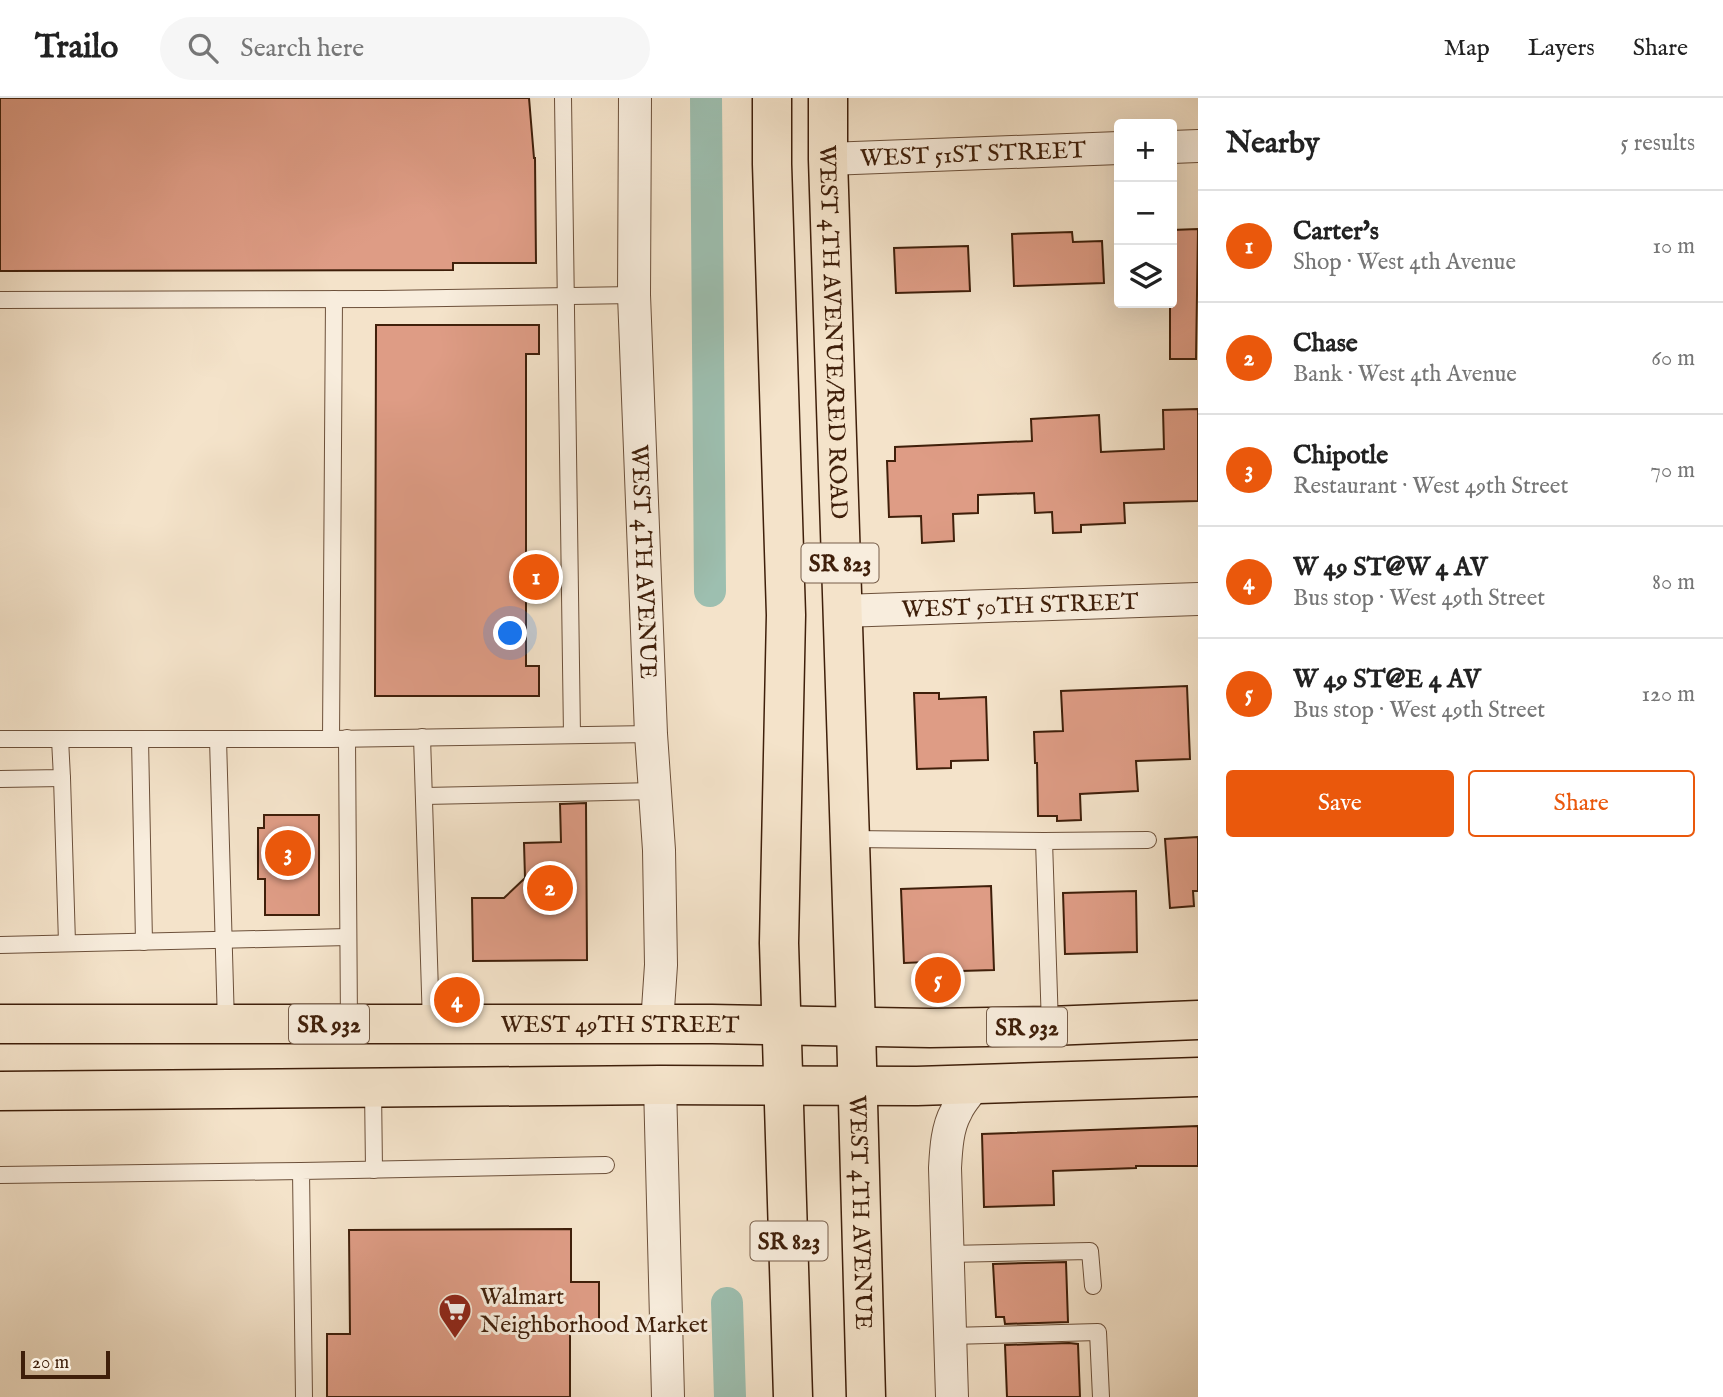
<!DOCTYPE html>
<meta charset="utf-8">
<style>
body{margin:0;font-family:"IM FELL English",serif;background:#f6f6f6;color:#222}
.controls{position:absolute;right:21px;top:21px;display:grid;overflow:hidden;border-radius:7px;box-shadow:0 7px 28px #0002}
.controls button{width:63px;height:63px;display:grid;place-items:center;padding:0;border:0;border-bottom:2px solid #e0e0e0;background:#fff;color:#222;font:35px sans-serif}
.scale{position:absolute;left:21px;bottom:18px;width:89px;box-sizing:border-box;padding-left:7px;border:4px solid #3f1f0a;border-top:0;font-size:19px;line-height:24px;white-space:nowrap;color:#3f1f0a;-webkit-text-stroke:5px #f8eddd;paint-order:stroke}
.you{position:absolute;left:511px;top:536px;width:24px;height:24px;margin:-18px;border:5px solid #fff;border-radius:50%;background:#1a73e8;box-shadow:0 0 0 10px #1a73e833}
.badge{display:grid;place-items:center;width:46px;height:46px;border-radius:50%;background:#ea580c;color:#fff;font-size:23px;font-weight:700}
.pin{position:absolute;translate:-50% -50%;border:4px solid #fff;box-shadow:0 2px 7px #0006}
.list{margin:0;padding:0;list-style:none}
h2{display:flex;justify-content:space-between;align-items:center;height:91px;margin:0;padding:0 28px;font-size:30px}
h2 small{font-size:23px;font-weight:400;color:#767676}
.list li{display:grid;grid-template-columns:46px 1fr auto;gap:21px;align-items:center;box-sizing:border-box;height:112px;padding:0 28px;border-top:2px solid #e0e0e0}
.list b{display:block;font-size:26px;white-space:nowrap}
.list p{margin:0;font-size:23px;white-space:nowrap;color:#767676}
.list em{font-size:23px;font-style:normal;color:#767676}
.actions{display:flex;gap:14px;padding:21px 28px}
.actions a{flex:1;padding:16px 0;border:2px solid #ea580c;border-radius:7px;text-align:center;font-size:24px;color:#ea580c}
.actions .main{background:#ea580c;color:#fff}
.icon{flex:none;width:38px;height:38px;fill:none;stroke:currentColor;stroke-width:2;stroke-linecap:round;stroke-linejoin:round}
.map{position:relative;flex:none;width:1198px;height:1299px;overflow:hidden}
header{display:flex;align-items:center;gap:42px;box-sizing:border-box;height:98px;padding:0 35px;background:#fff;border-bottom:2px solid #e0e0e0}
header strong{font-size:33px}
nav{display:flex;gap:38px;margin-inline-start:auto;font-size:24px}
.search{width:490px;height:63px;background:#f6f6f6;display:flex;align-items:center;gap:18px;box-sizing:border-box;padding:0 24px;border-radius:38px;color:#767676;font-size:26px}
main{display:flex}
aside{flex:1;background:#fff}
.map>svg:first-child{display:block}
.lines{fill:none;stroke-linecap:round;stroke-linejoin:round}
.canal{stroke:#9dbfb0;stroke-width:32}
.building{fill:#de9c85;stroke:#3f1f0a;stroke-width:2}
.lane-casing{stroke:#6c503a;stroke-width:18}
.street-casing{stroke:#6c503a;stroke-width:34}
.primary-casing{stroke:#3f1f0a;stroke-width:41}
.lane{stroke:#f8eddd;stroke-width:16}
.street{stroke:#f8eddd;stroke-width:32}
.primary{stroke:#f4e3ca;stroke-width:38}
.labels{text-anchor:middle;stroke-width:6;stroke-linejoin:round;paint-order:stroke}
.shield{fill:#f8eddd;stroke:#765d49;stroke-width:2}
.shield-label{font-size:23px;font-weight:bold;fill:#3f1f0a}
.street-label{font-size:24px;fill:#3f1f0a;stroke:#f8eddd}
.poi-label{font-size:24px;fill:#3f1f0a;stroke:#f8eddd;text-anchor:start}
</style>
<header>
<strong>Trailo</strong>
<div class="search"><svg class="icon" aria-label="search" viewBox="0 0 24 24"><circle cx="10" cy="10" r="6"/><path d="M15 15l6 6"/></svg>Search here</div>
<nav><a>Map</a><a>Layers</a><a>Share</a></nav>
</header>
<main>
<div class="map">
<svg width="1198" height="1299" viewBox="0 0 1198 1299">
<rect width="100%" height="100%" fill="#f4e3ca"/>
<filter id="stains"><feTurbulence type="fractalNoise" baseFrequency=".00286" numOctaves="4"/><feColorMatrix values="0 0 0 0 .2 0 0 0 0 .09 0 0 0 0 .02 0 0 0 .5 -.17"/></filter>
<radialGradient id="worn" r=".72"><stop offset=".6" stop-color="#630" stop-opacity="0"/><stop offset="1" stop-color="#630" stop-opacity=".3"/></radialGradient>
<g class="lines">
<!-- canal -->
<g class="canal">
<polyline points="706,0 710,493"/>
<polyline points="727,1205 730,1299"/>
</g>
</g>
<!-- building -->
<g class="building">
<polygon points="0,0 529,0 534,60 535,60 536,165 453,165 453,172 0,173"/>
<polygon points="1198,131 1196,261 1170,261 1170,205 1172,205 1172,132"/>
<polygon points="1072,134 1073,144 1102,143 1104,185 1014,188 1012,136"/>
<polygon points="968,148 970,193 896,195 894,150"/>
<polygon points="376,227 539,227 539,256 526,256 526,568 539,568 539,598 375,598"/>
<polygon points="1198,311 1198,403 1124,405 1125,425 1081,427 1081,434 1053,435 1052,414 1035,415 1034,395 978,397 978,415 953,416 954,443 922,445 921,418 889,419 887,363 895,363 895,349 1032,343 1031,321 1099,317 1101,354 1164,351 1163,312"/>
<polygon points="1187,588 1190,661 1136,663 1138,693 1080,696 1081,722 1057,723 1057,718 1038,718 1037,665 1035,665 1034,634 1063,633 1061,593"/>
<polygon points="914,595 939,595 939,601 986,599 988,662 951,663 951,670 917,671"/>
<polygon points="586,705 587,862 473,863 472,800 504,800 525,780 524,745 561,744 560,706"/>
<polygon points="264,717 319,717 319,817 265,817 265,781 258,781 258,730 264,730"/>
<polygon points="1198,739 1198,793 1193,793 1194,808 1170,810 1165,741"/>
<polygon points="991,788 994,872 927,874 927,864 904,865 901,791"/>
<polygon points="1136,793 1137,854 1065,856 1063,795"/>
<polygon points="1198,1028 1198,1068 1136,1068 1136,1070 1053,1073 1054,1107 984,1109 982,1036"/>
<polygon points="571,1131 571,1184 599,1184 599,1226 570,1226 570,1299 327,1299 327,1236 350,1236 349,1132"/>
<polygon points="1066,1164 1068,1224 1005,1226 1004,1219 996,1219 993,1166"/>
<polygon points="1069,1245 1078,1246 1080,1299 1007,1299 1005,1247"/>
</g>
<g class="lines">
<defs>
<g id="lane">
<polyline points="563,0 572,637"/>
<polyline points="0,202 383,201 634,197"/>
<polyline points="422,639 431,926"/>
<polyline points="347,640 349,926"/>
<polyline points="0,641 331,641 651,636"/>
<polyline points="140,641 144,844"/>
<polyline points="218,641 226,926"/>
<polyline points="331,641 334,201"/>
<polyline points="62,680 67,845"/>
<polyline points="0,681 62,680 60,641"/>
<polyline points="424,698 655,693"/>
<polyline points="850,741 1044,743"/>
<polyline points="0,847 348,839"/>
<polyline points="1050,928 1044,743 1148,742"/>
<polyline points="373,990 374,1072"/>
<polyline points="0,1077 301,1073"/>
<polyline points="948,1156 1090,1153 1093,1188"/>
<polyline points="950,1238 1098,1234 1101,1299"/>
<polyline points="304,1299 301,1073 606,1067"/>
</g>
<g id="street">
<path id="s1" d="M 635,0 L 634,197 L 651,636 L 659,752 L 661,867 L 657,926"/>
<polyline points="1172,49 1198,48"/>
<path id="s2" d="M 828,61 L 1119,50"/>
<path id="s3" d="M 842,513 L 1198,501"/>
<polyline points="660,987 668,1299"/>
<path d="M 952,1299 L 945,1070 C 946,1052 947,1030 956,1014 C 960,1004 969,995 975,986"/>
</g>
<g id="primary">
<polyline points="772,0 772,66 786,517 779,845 793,1299"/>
<path id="s4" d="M 828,0 L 828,61 L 856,930 L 866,1299"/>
<path id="s5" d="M 0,926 L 712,926 L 930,930 L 1050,928 L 1198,922"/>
<polyline points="0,993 660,987 917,988 1198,979"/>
</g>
</defs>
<!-- lane casing -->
<use href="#lane" class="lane-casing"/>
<!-- street casing -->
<use href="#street" class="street-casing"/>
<!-- primary casing -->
<use href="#primary" class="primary-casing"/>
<!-- lane -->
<use href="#lane" class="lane"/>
<!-- street -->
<use href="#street" class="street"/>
<!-- primary -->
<use href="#primary" class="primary"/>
</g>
<!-- icons -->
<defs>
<symbol id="supermarket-pin" viewBox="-11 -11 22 30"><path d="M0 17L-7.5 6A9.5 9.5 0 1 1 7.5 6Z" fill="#8f2418" stroke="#f8eddd"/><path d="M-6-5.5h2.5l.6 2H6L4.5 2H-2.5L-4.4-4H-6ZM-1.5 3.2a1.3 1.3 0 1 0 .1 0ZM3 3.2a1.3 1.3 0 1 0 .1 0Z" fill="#fff"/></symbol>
</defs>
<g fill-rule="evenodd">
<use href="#supermarket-pin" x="436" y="1193" width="38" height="52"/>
</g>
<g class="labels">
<!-- shield labels -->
<g class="shield">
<rect x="801.5" y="445.5" width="77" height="39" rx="5"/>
<rect x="289" y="906.5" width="80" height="39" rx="5"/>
<rect x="987" y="909.5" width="80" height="39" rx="5"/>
<rect x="750.5" y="1123.5" width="77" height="39" rx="5"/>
</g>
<g class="shield-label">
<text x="840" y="473">SR 823</text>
<text x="329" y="934">SR 932</text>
<text x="1027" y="937">SR 932</text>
<text x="789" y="1151">SR 823</text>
</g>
<!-- street labels -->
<g class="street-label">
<text dy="8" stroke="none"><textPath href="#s2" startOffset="145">WEST 51ST STREET</textPath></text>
<text dy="8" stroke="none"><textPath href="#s4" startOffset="234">WEST 4TH AVENUE/RED ROAD</textPath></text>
<text dy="8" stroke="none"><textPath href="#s1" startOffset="464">WEST 4TH AVENUE</textPath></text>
<text dy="8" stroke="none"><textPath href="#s3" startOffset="178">WEST 50TH STREET</textPath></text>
<text dy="8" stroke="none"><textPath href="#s5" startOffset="620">WEST 49TH STREET</textPath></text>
<text dy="8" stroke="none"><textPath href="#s4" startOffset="1115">WEST 4TH AVENUE</textPath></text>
</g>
<!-- poi labels -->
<g class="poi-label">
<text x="480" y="1206">Walmart<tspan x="480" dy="28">Neighborhood Market</tspan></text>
</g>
</g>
<rect width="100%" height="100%" filter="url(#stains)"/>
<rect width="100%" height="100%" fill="url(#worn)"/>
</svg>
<div class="controls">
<button>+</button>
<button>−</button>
<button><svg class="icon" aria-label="layers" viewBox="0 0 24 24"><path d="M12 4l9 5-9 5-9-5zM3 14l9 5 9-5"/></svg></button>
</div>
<div class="scale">20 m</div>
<div class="you"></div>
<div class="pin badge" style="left:536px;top:479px">1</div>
<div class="pin badge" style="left:550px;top:790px">2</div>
<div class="pin badge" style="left:288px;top:755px">3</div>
<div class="pin badge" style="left:457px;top:902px">4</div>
<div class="pin badge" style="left:938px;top:882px">5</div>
</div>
<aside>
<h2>Nearby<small>5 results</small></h2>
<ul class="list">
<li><span class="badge">1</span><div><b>Carter's</b><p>Shop · West 4th Avenue</p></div><em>10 m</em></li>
<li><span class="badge">2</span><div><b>Chase</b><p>Bank · West 4th Avenue</p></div><em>60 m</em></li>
<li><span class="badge">3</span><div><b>Chipotle</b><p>Restaurant · West 49th Street</p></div><em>70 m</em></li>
<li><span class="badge">4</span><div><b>W 49 ST@W 4 AV</b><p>Bus stop · West 49th Street</p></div><em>80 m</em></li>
<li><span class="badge">5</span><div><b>W 49 ST@E 4 AV</b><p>Bus stop · West 49th Street</p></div><em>120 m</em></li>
</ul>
<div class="actions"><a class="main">Save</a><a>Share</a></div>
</aside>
</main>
